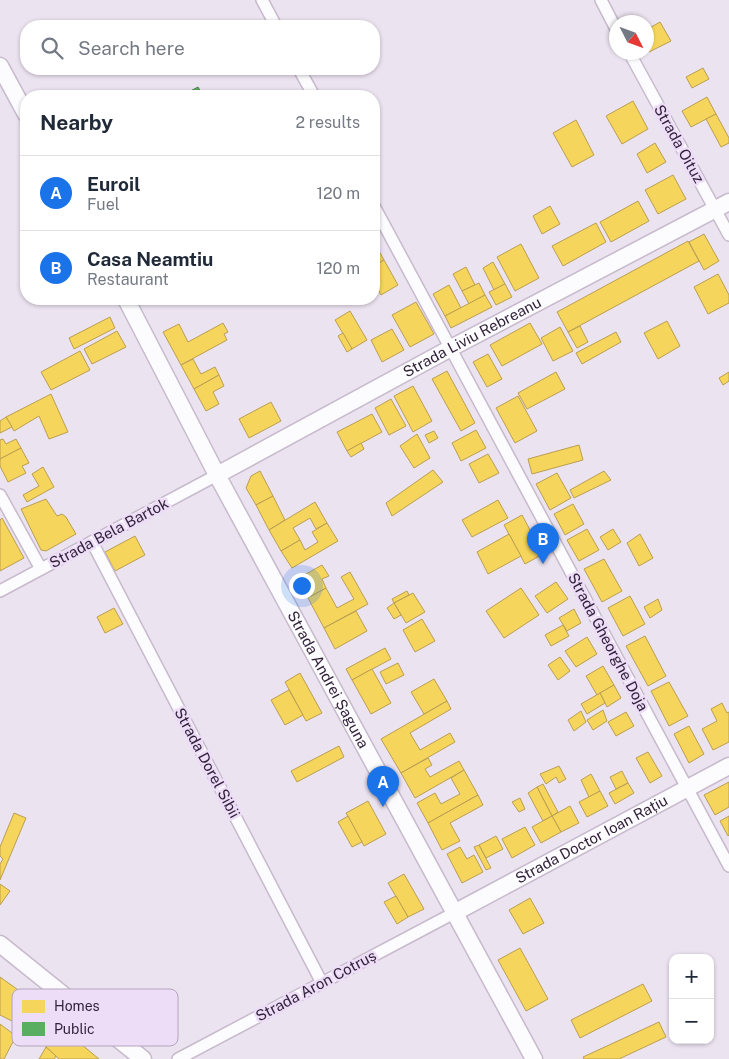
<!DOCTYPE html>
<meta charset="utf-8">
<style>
body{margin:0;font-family:"Public Sans",sans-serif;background:#f6f6f7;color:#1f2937}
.controls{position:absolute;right:15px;bottom:15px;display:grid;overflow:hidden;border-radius:10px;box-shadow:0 1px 4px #0004}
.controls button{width:45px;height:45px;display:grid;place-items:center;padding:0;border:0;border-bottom:1px solid #e0e1e3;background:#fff;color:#1f2937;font:25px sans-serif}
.compass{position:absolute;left:609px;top:15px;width:45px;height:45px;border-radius:50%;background:#fff;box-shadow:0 1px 4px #0004;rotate:132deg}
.you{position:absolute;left:301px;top:585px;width:18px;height:18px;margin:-12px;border:4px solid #fff;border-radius:50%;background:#1a73e8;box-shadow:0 0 0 8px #1a73e833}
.badge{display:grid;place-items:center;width:32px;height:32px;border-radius:50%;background:#1a73e8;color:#fff;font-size:16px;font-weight:700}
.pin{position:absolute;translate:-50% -41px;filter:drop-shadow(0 1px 2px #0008)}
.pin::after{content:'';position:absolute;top:26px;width:18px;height:15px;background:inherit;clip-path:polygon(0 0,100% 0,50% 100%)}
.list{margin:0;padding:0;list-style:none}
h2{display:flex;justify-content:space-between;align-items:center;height:65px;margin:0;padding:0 20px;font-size:21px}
h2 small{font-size:16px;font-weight:400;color:#747a83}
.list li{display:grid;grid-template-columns:32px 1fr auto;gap:15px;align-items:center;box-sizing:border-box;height:75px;padding:0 20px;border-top:1px solid #e0e1e3}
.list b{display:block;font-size:19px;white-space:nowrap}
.list p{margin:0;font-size:16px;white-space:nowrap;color:#747a83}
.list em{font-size:16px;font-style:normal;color:#747a83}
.icon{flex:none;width:28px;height:28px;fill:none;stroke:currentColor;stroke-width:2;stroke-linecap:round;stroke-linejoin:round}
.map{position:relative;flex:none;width:729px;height:1059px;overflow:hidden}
.search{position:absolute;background:#fff;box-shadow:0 1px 4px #0004;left:20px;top:20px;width:360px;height:55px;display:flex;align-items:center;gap:12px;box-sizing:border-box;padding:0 18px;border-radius:20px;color:#747a83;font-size:19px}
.panel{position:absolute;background:#fff;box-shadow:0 1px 4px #0004;left:20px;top:90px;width:360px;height:215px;border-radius:20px}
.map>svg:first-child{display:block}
.homes{fill:#f6d55c;stroke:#ba9e51}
.public{fill:#5aae61;stroke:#4d8354}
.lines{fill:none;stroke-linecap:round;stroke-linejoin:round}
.street-casing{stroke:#c6bacc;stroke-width:14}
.secondary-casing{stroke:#c6bacc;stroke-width:19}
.street{stroke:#fcfbfd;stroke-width:11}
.secondary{stroke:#fcfbfd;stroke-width:16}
.labels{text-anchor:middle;stroke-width:5;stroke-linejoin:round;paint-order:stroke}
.street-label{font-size:15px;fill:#2f1f37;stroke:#edddf7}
.key{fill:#edddf7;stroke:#b4a4bd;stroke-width:1}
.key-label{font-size:14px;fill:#2f1f37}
</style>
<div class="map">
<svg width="729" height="1059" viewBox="0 0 729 1059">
<rect width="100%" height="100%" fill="#ece3f1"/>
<!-- homes -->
<g class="homes">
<polygon points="660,22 671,41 649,52 646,48 646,30"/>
<polygon points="703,68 709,79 692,88 686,77"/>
<polygon points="707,97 716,114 691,127 682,111"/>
<polygon points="633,101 648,129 622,144 606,116"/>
<polygon points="716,114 729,138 729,143 721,147 706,119"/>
<polygon points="576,120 594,155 572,167 553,133"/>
<polygon points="655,143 666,162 647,173 637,154"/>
<polygon points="673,175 686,199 658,214 645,190"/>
<polygon points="638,201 649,221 611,242 600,222"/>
<polygon points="550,206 560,224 542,234 533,216"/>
<polygon points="596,223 606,242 563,266 552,246"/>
<polygon points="704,234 719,261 704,270 689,242"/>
<polygon points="688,241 699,261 568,332 557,312"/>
<polygon points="374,242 384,260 374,266"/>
<polygon points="521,244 539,278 515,291 497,257"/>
<polygon points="384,260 398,285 381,295 374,282 374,266"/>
<polygon points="493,262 505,284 494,290 483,268"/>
<polygon points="466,267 475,285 462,291 453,274"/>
<polygon points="718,274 729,295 729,303 708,314 694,287"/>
<polygon points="479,283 485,295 469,304 462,291"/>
<polygon points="505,284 512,297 496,305 489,292"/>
<polygon points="449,285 461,308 445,316 433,294"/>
<polygon points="485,295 492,307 451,328 445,316"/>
<polygon points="416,302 434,334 410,347 392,315"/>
<polygon points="350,311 367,340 352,349 335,320"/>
<polygon points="110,317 115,328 74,349 69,338"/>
<polygon points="667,321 680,346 658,359 644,333"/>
<polygon points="223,323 228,332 224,334 227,340 181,365 163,332 179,324 188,342"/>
<polygon points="530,323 542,344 502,366 490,345"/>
<polygon points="580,326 588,342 577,348 568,332"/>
<polygon points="560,327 573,351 553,361 541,338"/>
<polygon points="392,329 404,350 382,362 371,340"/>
<polygon points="117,331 126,347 92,364 84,349"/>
<polygon points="616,332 621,342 582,364 576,353"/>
<polygon points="343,333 352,349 347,352 338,336"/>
<polygon points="80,351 90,370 51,390 41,372"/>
<polygon points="488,354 502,379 487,387 473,362"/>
<polygon points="193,359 201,374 215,367 219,375 194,389 181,365"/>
<polygon points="447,371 475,423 461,431 432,379"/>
<polygon points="556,372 565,389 527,409 518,393"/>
<polygon points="729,372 729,381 723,385 719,378"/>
<polygon points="219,375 224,386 213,392 219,404 206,411 194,389"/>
<polygon points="413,386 432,421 413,432 394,396"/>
<polygon points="51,394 68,432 49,439 39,416 14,431 6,417"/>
<polygon points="518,396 537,431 515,443 496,408"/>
<polygon points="391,399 406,426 389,435 375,408"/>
<polygon points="271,402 281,421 249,438 239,419"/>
<polygon points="372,414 382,432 347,451 337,432"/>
<polygon points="6,417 12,427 0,433 0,421"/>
<polygon points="476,430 486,448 461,461 452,443"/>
<polygon points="434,431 438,438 429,443 425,435"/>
<polygon points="417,434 430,458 414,468 400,446"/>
<polygon points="3,439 6,444 16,439 21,448 0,459 0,440"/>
<polygon points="361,443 364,449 351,457 347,451"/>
<polygon points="579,445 583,460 532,474 528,459"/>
<polygon points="21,448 29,463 22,466 26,473 8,482 0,466 0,459"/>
<polygon points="488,454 499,473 479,483 469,464"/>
<polygon points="43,467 54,487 27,502 23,495 39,486 32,474"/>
<polygon points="433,470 443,482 392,516 386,503"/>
<polygon points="260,471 273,496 256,505 246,488 251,476"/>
<polygon points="604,471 611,480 574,498 570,490"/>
<polygon points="557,473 571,498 550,510 536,484"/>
<polygon points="273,496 285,520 269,530 256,505"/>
<polygon points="46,499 57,516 62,514 66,517 76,534 46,551 41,550 21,509"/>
<polygon points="498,500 508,518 472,537 462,520"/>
<polygon points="315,502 327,523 316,529 310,518 293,528 300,540 281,551 269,530"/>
<polygon points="573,504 584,524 565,535 554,514"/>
<polygon points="522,515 543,554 525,564 504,525"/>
<polygon points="2,518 24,558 0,571 0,520"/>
<polygon points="327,523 338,541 292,568 281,551 300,540 305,550 318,542 312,532"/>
<polygon points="587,529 599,550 579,561 567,540"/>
<polygon points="613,529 621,542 608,550 600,537"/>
<polygon points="509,534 521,556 488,574 477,552"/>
<polygon points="640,534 653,558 639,566 627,543"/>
<polygon points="135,536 145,555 115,571 105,552"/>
<polygon points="604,559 622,591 602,602 584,569"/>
<polygon points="322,565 329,576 322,579 326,588 308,598 297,579"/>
<polygon points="350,572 368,604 324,628 308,598 326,588 337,608 354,599 341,577"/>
<polygon points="556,582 568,599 547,613 535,596"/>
<polygon points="521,588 539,615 504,638 486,611"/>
<polygon points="407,591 409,595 394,603 392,599"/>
<polygon points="413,593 425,612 406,623 394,603"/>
<polygon points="630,596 645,624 623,636 608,608"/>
<polygon points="658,599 662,610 650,618 644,607"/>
<polygon points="394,603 401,615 394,619 387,608"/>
<polygon points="114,608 123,624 105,633 97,617"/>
<polygon points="574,609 581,623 567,631 559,618"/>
<polygon points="356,611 367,631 335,649 324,628"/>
<polygon points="422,619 435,641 415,652 403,630"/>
<polygon points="563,625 569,636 551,646 545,635"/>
<polygon points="645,636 666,676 648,686 626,646"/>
<polygon points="587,637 597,654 576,667 565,651"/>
<polygon points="385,648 391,659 352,680 346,669"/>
<polygon points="560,657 570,671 558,680 548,665"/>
<polygon points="398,663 404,675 386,684 380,672"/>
<polygon points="603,666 614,685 597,695 586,676"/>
<polygon points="372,669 391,703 371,714 352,680"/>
<polygon points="300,673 322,713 306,721 285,682"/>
<polygon points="434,679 447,701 424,714 411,692"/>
<polygon points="669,682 688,716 669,726 651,691"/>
<polygon points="614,685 621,698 607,707 600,693"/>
<polygon points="289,690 303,715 285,725 271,700"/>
<polygon points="600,693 605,703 587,714 581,704"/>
<polygon points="447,701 451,709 410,733 420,750 450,733 455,742 401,773 381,739"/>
<polygon points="722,703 727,713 729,712 729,742 713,750 702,729 717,721 711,709"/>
<polygon points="603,710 607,721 593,730 587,720"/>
<polygon points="581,711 586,722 574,731 568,720"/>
<polygon points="626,712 634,726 616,736 608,722"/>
<polygon points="689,726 704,754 689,763 674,734"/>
<polygon points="339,746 344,757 297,782 291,771"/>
<polygon points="648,752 662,776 650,783 636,758"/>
<polygon points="428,758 432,765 425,769 430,777 459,761 464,770 415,798 401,773"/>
<polygon points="559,766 566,779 559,783 556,777 546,784 540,774"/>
<polygon points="464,770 478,795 428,823 417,803 435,793 441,804 460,794 451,778"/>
<polygon points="622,771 628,783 616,789 610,777"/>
<polygon points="591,774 600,791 589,797 581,780"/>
<polygon points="729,782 729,807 715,815 704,795"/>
<polygon points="628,783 634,793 615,804 609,793"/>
<polygon points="543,784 558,812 552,816 537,787"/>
<polygon points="537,787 552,816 543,821 528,793"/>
<polygon points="600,791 608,806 587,817 579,802"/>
<polygon points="478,795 483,805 450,823 460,841 442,850 428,823"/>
<polygon points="520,798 525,809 519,812 512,802"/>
<polygon points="368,801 386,834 364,846 346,813"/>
<polygon points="570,806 579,823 561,832 552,816"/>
<polygon points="14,813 26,818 0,880 0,864 3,859 0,856 0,847"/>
<polygon points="348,816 362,842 352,847 338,822"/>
<polygon points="552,816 561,832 541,843 532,827"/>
<polygon points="729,816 729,835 728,836 720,821"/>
<polygon points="525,827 535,845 512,858 502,839"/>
<polygon points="496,836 503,849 486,858 479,845"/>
<polygon points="479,845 491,868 486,870 474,847"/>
<polygon points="460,847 467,859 474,855 483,872 462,883 447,854"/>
<polygon points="404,874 424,909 408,917 388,883"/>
<polygon points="0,884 10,891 0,905"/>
<polygon points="396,896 408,917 397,924 384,902"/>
<polygon points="530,898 544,923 523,934 509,910"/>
<polygon points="520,948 548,999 526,1011 498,960"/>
<polygon points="0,977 21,992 14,1022 0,1015"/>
<polygon points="643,984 652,1001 580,1038 571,1020"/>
<polygon points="659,1022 666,1037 619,1059 584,1059 583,1057"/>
<polygon points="0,1024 16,1036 4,1059 0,1059"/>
<polygon points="57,1024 99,1059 59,1059 46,1047"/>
<polygon points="46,1047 56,1056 54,1059 39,1059"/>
</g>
<!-- public -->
<polygon class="public" points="198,87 203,96 181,96"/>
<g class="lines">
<defs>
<g id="street">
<polyline points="262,0 276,26"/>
<polyline points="601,0 616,29"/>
<polyline points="629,52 729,235"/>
<polyline points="299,69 314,96"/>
<polyline points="374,206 729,866"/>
<polyline points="0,495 41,569"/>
<polyline points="92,542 322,983"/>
<polyline points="0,591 217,475"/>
<polyline points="178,1059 454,913"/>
</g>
<g id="secondary">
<polyline points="0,66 26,114"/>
<path id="s1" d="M 126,299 L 217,475 L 534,1059"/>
<path id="s2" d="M 217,475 L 451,348 L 729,202"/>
<path id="s3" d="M 454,913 L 729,766"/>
<polyline points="0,944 143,1059"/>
</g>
</defs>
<!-- street casing -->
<use href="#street" class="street-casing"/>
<!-- secondary casing -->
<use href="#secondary" class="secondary-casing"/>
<!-- street -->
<use href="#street" class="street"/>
<!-- secondary -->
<use href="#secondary" class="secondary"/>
</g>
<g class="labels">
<!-- street labels -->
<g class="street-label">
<text transform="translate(679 144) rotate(61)" y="5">Strada Oituz</text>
<text dy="5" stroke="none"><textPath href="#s2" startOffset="290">Strada Liviu Rebreanu</textPath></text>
<text transform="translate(109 533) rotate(-28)" y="5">Strada Bela Bartok</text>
<text transform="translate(608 642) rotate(62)" y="5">Strada Gheorghe Doja</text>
<text dy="5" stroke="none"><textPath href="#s1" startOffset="431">Strada Andrei Șaguna</textPath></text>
<text transform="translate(207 763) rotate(62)" y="5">Strada Dorel Sibii</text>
<text dy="5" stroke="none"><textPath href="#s3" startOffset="156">Strada Doctor Ioan Rațiu</textPath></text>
<text transform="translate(316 986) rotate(-28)" y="5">Strada Aron Cotruș</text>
</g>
</g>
<!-- legend -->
<rect x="12" y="989" width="166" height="57" rx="8" class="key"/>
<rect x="22" y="1000" width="23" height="13" fill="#f6d55c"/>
<rect x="22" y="1022" width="23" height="14" fill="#5aae61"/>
<g class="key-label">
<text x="54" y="1011">Homes</text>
<text x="54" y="1034">Public</text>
</g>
</svg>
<div class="controls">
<button>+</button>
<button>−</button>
</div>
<svg class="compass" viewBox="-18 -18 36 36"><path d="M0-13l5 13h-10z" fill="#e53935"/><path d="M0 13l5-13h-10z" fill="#747a83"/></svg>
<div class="you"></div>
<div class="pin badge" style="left:383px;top:807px">A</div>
<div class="pin badge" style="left:543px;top:564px">B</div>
<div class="search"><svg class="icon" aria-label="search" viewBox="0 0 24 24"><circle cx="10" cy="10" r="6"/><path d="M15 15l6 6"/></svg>Search here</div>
<section class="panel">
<h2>Nearby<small>2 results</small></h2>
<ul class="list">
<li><span class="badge">A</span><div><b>Euroil</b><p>Fuel</p></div><em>120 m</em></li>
<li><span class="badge">B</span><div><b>Casa Neamtiu</b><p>Restaurant</p></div><em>120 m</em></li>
</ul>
</section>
</div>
